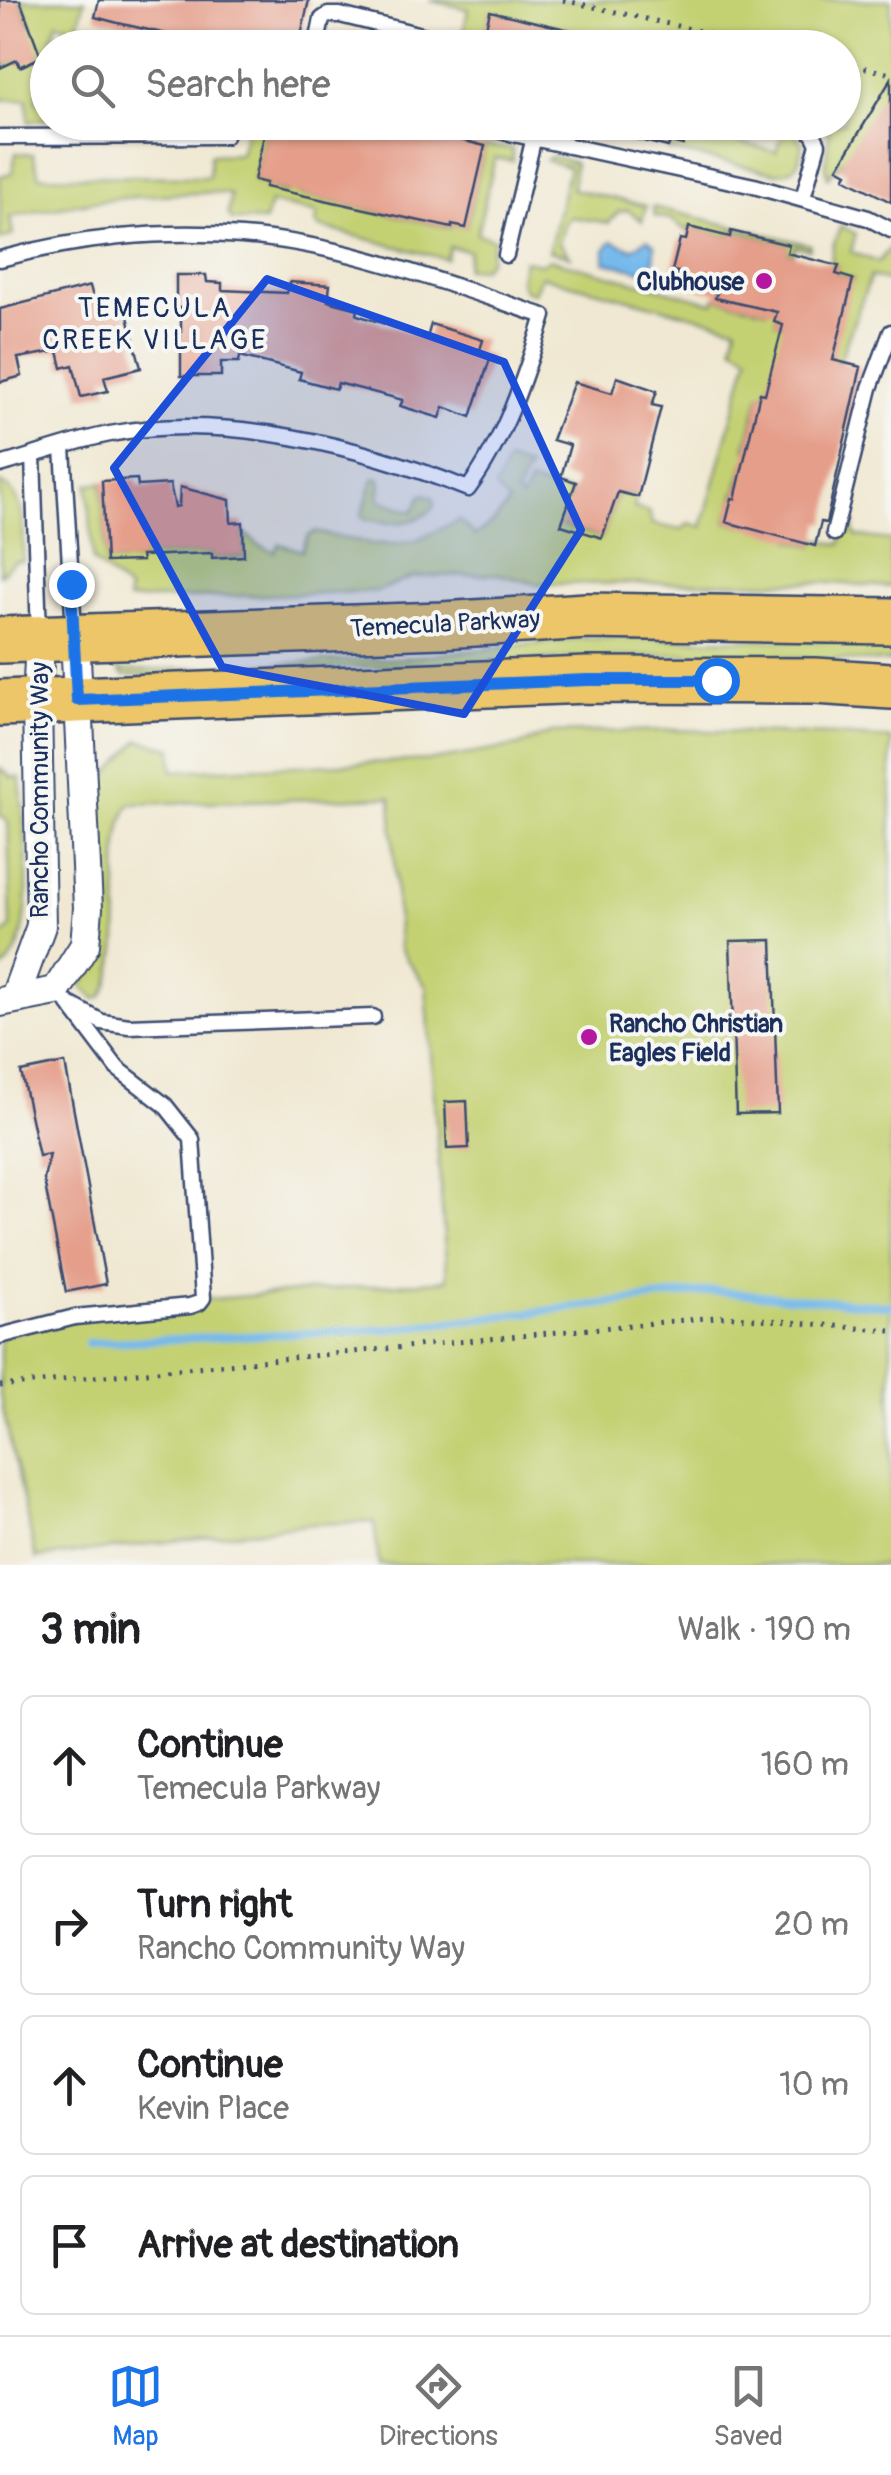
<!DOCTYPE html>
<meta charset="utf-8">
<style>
body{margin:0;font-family:Pangolin,sans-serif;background:#f2f2f2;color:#202124}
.stop{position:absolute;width:30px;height:30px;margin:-22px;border:8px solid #1a73e8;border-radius:50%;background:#fff}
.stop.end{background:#1a73e8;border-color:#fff;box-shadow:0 2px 10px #0008}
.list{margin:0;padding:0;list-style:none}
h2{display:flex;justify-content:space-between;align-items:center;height:130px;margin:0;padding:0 40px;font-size:42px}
h2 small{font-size:32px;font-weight:400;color:#757577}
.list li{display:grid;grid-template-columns:65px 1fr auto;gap:30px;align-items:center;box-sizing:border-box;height:140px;margin:0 20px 20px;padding:0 20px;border:2px solid #e0e0e0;border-radius:15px}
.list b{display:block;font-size:38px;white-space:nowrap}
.list p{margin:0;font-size:32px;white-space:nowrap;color:#757577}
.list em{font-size:32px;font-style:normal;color:#757577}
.icon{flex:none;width:55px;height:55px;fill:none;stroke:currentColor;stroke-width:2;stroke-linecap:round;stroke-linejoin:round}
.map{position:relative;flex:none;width:891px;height:1565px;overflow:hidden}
.search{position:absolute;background:#fff;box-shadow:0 2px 8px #0004;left:30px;right:30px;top:30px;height:110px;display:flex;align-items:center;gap:25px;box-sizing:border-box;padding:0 35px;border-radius:55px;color:#757577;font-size:38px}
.sheet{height:770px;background:#fff}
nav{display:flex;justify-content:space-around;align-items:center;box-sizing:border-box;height:140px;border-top:2px solid #e0e0e0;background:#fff;font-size:28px;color:#757577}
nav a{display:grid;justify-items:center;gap:5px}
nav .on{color:#1a73e8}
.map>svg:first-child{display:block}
.green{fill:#c4d173;stroke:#708068;stroke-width:2.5}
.water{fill:#76baec;stroke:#4874a5;stroke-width:2.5}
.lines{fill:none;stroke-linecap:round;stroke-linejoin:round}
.stream{stroke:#76baec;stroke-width:8}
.building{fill:#e59e8a}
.service-casing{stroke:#3b4b6f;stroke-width:19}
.minor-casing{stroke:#3b4b6f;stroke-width:32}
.primary-casing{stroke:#3b4b6f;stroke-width:50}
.path{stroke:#3b4b6f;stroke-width:5;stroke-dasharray:2.5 8;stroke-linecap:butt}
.service{stroke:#fff;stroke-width:14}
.minor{stroke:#fff;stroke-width:28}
.primary{stroke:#ecc669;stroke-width:45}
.route{stroke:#1a73e8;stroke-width:12}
.marked{fill:#1d4ed8;fill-opacity:0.2;stroke:#1d4ed8;stroke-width:8;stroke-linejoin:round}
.poi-dot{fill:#b5179e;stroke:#f6f6f2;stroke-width:4}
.labels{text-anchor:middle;stroke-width:8;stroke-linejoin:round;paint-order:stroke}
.poi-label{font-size:25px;font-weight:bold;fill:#1b2f5e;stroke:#f6f6f2;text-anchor:end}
.street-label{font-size:25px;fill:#1b2f5e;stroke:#f6f6f2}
.neighbourhood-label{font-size:28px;letter-spacing:2.5px;fill:#1b2f5e;stroke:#f6f6f2}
</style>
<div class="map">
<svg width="891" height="1565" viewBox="0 0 891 1565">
<rect width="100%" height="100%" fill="#f6f6f2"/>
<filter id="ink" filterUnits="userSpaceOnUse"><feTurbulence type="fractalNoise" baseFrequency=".01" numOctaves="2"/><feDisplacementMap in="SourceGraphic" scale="20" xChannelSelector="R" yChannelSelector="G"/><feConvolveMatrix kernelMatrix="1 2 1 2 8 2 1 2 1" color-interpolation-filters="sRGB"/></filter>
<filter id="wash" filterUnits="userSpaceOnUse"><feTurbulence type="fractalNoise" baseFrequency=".0048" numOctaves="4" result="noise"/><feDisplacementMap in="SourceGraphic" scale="40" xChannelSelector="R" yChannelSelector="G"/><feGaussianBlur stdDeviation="2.25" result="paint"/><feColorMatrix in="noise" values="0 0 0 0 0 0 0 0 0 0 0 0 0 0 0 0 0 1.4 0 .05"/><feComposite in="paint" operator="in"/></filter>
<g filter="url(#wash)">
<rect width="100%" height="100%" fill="#f0e8d2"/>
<!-- green -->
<g class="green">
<polygon points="20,0 85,0 77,28 57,22 50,47 48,48 36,101 47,104 47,119 29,122 27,99 0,100 0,68 17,60 27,27 31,25"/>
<path d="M 429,0 L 891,0 L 891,105 L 828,177 C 822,160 832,141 827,123 L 844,122 L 844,48 L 643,47 L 491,12 L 481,47 L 470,47 L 473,33 L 464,30 L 468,9 Z"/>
<path d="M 688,122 L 698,123 L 697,131 L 776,152 L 784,132 L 795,133 L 802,144 C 800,162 797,172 777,173 L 668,150 L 670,142 Z"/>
<path d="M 248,123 L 267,123 L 254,180 L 266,183 L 265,187 L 287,193 L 289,187 L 298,194 L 451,228 L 452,225 L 466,227 L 485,146 L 512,149 L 513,161 L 495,158 L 477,234 L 494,239 L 489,260 L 482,268 L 466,269 L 469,251 L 450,247 L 446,259 L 319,227 L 316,223 L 318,213 L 270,203 L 265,221 L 232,220 L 228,213 L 231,195 C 213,190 195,194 176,194 C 119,197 65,204 10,217 L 13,235 L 0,240 L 0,176 L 12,173 L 16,153 L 33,154 L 39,176 L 209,177 L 210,155 L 240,154 Z"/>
<polygon points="552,156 575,163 572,189 646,206 642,221 628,210 618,212 609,223 571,217 564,225 559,243 570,256 549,251 569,167 546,160"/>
<polygon points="653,207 810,245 809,249 795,246 792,255 787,253 788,245 732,231 730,237 689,227 688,232 671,219 655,216"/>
<polygon points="841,226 856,234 851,252 878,262 891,247 891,282 871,276 839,361 783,347 765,394 760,394 745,449 752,452 744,463 726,522 792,536 791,540 814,546 817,539 840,545 848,517 854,515 854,533 858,536 891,540 891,587 814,582 537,584 498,574 413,577 378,591 128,600 128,590 93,561 88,484 102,483 106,562 141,561 141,556 212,553 213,558 244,557 243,532 260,546 275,552 279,544 302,551 308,536 315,532 372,544 396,544 416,541 459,520 475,535 493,523 509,503 495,489 507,461 528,468 516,494 521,499 530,483 572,493 562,526 602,538 618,492 636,497 634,508 649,512 653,524 681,530 689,523 702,527 749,355 733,346 737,327 541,276 534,293 524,290 520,280 524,260 542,264 549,259 714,303 715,298 767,310 771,300 779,302 775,322 820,334 853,279 836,274 838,266 831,264 833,245"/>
<path d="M 379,478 L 381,482 L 379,500 L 413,512 L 421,496 L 425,494 L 434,498 L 434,507 C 418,526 386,525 363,518 L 362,515 L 373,479 Z"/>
<path d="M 0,483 C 30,498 23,533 23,561 L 14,561 L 0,575 Z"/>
<polygon points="586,638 891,641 891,662 700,654 124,676 119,671 404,658"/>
<path d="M 675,730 L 835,735 L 891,739 L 891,1565 L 379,1565 L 374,1522 L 312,1524 L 36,1558 L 0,1396 L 0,1336 L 110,1307 L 447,1280 L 426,986 L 399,949 L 391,797 L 130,804 C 101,848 135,939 102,997 L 96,999 L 82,987 L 98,941 L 101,914 L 98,774 L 108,774 L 139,740 L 172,748 L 173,771 L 433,760 L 518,746 L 551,733 Z"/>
<path d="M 0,768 L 11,777 L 20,778 C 23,825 43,943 0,971 L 0,939 L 11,927 L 8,821 L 0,815 Z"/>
</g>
<!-- water -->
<polygon class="water" points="647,239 655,245 654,260 647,272 605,262 605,250 612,241 632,249"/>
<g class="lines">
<!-- stream -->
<polyline class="stream" points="88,1343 389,1329 714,1291 891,1306"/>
</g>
<g id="blocks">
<!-- building -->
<g class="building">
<polygon points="0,0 20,0 41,57 20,67 17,60 0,68"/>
<polygon points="99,0 309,0 298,48 228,48 118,23 95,17"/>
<polygon points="490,11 608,39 607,48 481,48"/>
<polygon points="891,79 891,202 844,178 847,173 838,168"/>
<polygon points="267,122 387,122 485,146 466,228 452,225 452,228 265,187 266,183 254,180"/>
<polygon points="600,122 688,122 683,145 670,142 668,147 599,130"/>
<polygon points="689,227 730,237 731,231 789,245 787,253 839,266 836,274 853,279 833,360 861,367 826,523 821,522 815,546 726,522 732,498 735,499 760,393 765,394 783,325 774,322 777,312 715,298 717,293 676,283 678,272 672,271 680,239 686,240"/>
<polygon points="176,275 206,275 207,282 222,283 222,290 287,293 290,282 330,285 328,301 358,309 357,315 427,338 431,324 483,340 479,353 491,356 471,417 444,407 440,418 400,406 403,400 338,383 336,389 299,379 301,372 240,356 239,362 221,362 221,376 181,376 181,308 176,308"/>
<polygon points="90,286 94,301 108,297 111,312 126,309 141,368 104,377 108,391 81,397 73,365 62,368 58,351 18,358 22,376 0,382 0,309"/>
<polygon points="617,377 657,391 652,405 661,407 638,497 618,492 602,538 561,525 576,482 561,477 570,445 552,440 574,382 612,393"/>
<polygon points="137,479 138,486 170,484 175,507 179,506 180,487 230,500 231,523 243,522 244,556 212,558 212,553 141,556 142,561 106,562 102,481"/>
<polygon points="772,940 778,1113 736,1114 730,941"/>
<polygon points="65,1063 106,1284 66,1292 44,1180 49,1154 39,1156 21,1072"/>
<polygon points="467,1101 469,1148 447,1149 445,1102"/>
</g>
</g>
</g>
<g filter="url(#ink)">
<use href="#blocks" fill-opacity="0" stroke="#3b4b6f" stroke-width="2.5"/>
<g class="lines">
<defs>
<g id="service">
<polyline points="93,48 101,43 124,48"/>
<polyline points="316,48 322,19 328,15 340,15 462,45"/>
<polyline points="459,122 754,186 868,218 891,230"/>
<polyline points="800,122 813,134 818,144 803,198"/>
<polyline points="0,137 225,136 228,122"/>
<polyline points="506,255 533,141"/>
<path d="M 0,259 C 77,238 162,229 242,236 C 345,244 447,284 544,316 C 525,376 506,437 468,489 C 361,446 225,412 110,434 C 73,441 37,455 0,465"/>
<polyline points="63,448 74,631"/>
<polyline points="33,456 39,635"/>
<polyline points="834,533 870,388 891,332"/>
<polyline points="73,1006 102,1022 129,1026 373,1017"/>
<polyline points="0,1336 75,1317 190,1306 199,1303 203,1298 192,1139 165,1105 117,1068 68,1003"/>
</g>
<g id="minor">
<polyline points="15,997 41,926 37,702 40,639"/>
<polyline points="0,1002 56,991 85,945 88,908 75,637"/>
</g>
<g id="primary">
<polyline points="0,640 442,625 587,616 891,621"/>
<polyline points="0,703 588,680 815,681 891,686"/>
</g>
</defs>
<!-- service casing -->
<use href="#service" class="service-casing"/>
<!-- minor casing -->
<use href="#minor" class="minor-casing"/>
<!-- primary casing -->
<use href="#primary" class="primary-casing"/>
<!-- path -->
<g class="path">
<polyline points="563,0 774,48"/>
<polyline points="844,63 891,74"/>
<polyline points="0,1386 726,1316 891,1331"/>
</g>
<!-- service -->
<use href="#service" class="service"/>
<!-- minor -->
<use href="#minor" class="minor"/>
<!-- primary -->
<use href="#primary" class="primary"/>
</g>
</g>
<g class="lines" filter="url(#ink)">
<!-- route -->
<polyline class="route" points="71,584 77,700 588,680 716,680"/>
</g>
<!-- marked area -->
<path class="marked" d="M 267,279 L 504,362 L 581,530 L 464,714 L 222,667 L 114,468 Z"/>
<!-- markers -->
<g class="poi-dot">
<circle cx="764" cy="281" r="10"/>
<circle cx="589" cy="1037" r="10"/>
</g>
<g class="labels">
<!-- poi labels -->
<g class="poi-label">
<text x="744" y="290">Clubhouse</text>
<text x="609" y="1032" text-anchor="start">Rancho Christian<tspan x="609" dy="29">Eagles Field</tspan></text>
</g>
<!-- street labels -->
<g class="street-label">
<text transform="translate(445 623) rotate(-3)" y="9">Temecula Parkway</text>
<text transform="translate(39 790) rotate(-90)" y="9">Rancho Community Way</text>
</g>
<!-- neighbourhood labels -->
<g class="neighbourhood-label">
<text x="155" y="317">TEMECULA<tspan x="155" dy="32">CREEK VILLAGE</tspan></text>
</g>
</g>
</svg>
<div class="stop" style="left:716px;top:680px"></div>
<div class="stop end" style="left:71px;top:584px"></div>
<div class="search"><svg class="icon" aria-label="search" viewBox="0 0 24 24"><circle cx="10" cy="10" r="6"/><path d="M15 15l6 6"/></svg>Search here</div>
</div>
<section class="sheet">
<h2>3 min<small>Walk · 190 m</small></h2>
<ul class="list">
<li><svg class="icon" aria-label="ahead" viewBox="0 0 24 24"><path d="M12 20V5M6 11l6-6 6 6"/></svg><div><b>Continue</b><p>Temecula Parkway</p></div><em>160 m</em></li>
<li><svg class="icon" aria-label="right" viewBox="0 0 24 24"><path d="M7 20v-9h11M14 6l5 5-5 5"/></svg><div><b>Turn right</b><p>Rancho Community Way</p></div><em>20 m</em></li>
<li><svg class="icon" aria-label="ahead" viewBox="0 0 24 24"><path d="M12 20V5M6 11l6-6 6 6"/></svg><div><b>Continue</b><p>Kevin Place</p></div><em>10 m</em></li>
<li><svg class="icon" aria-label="arrive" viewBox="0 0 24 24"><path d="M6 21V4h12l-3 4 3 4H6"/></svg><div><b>Arrive at destination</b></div></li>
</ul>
</section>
<nav>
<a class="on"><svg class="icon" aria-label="map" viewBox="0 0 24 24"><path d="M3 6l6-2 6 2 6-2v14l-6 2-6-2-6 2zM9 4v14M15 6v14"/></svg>Map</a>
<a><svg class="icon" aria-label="directions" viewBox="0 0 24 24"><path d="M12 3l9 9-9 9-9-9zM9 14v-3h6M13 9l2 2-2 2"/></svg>Directions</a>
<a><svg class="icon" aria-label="saved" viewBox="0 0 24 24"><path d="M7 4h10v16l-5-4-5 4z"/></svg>Saved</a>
</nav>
